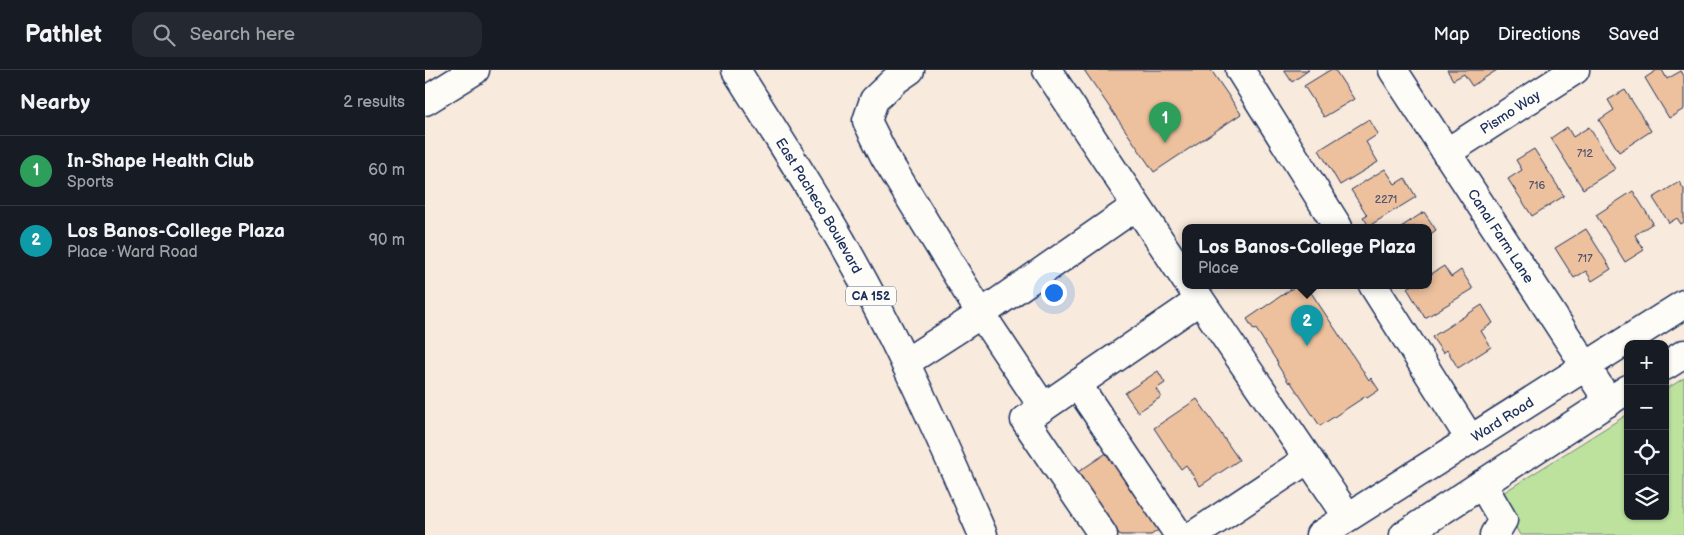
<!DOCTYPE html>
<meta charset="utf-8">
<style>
body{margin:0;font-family:"Balsamiq Sans",sans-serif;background:#242831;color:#f1f3f6}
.controls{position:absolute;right:15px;bottom:15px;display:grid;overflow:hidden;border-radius:10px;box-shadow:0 1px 4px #0004}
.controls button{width:45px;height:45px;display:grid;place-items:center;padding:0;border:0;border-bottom:1px solid #363941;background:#171b24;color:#f1f3f6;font:25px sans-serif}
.you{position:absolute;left:628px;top:222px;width:18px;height:18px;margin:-12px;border:4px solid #fff;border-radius:50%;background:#1a73e8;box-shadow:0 0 0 8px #1a73e833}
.badge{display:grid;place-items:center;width:32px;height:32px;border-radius:50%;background:#7c3aed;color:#fff;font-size:16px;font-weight:700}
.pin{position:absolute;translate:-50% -41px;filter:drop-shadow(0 1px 2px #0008)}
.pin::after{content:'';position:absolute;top:26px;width:18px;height:15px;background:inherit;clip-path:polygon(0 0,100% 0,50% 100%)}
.popup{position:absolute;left:757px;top:154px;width:250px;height:65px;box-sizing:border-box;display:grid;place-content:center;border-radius:10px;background:#171b24;filter:drop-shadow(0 1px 4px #0005);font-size:16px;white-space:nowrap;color:#9ea1a6}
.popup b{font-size:19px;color:#f1f3f6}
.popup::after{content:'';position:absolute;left:50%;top:100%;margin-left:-10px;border:10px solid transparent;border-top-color:#171b24}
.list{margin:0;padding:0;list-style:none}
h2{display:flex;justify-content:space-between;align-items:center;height:65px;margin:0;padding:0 20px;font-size:21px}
h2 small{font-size:16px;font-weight:400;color:#9ea1a6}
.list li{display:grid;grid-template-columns:32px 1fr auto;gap:15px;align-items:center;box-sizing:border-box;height:70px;padding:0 20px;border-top:1px solid #363941}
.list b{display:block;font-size:19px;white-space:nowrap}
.list p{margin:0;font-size:16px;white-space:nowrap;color:#9ea1a6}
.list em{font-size:16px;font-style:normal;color:#9ea1a6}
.icon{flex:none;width:28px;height:28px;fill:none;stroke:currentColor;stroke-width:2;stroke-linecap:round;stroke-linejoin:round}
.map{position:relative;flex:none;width:1259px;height:465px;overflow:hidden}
header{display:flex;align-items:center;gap:30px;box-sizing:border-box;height:70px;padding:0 25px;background:#171b24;border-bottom:1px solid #363941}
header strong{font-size:24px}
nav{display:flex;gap:28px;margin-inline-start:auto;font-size:18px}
.search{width:350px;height:45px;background:#242831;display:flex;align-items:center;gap:12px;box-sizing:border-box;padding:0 18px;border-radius:15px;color:#9ea1a6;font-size:19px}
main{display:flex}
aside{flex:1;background:#171b24}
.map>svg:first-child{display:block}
.green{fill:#bce29d;stroke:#6c887e}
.building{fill:#eec19e;stroke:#1b2f5e}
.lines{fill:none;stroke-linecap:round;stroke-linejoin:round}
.minor-casing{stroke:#1b2f5e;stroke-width:31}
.highway-casing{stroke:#1b2f5e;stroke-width:31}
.minor{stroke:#fdfcf7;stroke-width:28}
.highway{stroke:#fdfcf7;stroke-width:28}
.labels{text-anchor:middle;stroke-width:5;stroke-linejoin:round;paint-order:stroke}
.number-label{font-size:11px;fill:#50546e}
.shield{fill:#fdfcf7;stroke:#5f6c8c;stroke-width:1}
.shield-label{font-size:12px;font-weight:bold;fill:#1b2f5e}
.street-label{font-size:14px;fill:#1b2f5e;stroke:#fdfcf7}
</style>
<header>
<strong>Pathlet</strong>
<div class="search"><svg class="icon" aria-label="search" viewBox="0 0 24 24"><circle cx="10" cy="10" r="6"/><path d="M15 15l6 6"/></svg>Search here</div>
<nav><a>Map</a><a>Directions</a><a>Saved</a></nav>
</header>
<main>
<aside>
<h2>Nearby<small>2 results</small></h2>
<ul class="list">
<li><span class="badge" style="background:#2e9e5b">1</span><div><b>In-Shape Health Club</b><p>Sports</p></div><em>60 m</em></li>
<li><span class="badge" style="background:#0f9aa8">2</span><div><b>Los Banos-College Plaza</b><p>Place · Ward Road</p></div><em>90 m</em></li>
</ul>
</aside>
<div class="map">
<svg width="1259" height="465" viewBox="0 0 1259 465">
<rect width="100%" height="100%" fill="#f8eadc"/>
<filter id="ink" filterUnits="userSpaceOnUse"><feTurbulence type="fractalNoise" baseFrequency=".02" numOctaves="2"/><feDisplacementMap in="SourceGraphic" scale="10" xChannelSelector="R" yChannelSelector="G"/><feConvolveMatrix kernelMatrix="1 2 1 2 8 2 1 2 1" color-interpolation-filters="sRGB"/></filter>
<g filter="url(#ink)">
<!-- green -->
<polygon class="green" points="1259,308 1259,465 1095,465 1073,426 1203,344 1203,446 1240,446 1240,320"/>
<!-- building -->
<g class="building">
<polygon points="659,0 786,0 816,44 729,102"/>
<polygon points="859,0 884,0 867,12"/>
<polygon points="905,0 910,0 929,29 899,47 879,16"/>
<polygon points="1022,0 1072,0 1047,16 1039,4 1028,10"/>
<polygon points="1232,0 1237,0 1242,9 1256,1 1259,6 1259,39 1244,48 1220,8"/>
<polygon points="1200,20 1226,61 1194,82 1174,50 1189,40 1183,30"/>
<polygon points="944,49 953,64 941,72 953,92 915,115 894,80"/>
<polygon points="1142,57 1148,67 1164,57 1190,99 1158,119 1126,68"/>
<polygon points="1109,79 1139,126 1107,146 1083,109 1097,100 1091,90"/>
<polygon points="960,99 970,114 980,108 991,127 944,156 938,147 942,145 926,120"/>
<polygon points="1254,112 1259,119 1259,152 1256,154 1252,148 1244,153 1228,128"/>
<polygon points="1208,121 1228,153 1210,165 1219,180 1200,192 1171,145"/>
<polygon points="999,142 1011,160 1003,166 1003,157 976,157"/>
<polygon points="1161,159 1186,199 1167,211 1161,201 1149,208 1130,178"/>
<polygon points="1019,196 1026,207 1036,200 1048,219 1000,248 982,218 988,215 1003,215 1003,206"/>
<polygon points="872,215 881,215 944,310 946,308 954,320 942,328 941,326 895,356 865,311 864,313 852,294 853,293 831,259 829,260 822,249"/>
<polygon points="1057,235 1068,253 1056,261 1066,277 1033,298 1022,280 1018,283 1007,267"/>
<polygon points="733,301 740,313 731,319 736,327 713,342 700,323"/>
<polygon points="772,329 814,390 775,416 761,395 756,399 729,358"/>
<polygon points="686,380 738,457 726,465 695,465 653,402"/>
</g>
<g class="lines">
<defs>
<g id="minor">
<polyline points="485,0 469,11 449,30 442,51 460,87 556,244 618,337"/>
<polyline points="622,0 761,210"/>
<polyline points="815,0 913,157"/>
<path id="s1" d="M 968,0 L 1184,332"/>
<polyline points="0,31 50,0"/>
<path id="s2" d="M 1021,83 L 1150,0"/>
<polyline points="765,215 923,447"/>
<polyline points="948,215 1045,369"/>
<polyline points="480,293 556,244 711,136"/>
<polyline points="1240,296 1259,284"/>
<polyline points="652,314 754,465"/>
<polyline points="1057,414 1078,450 1069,465"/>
<polyline points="678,465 600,350 775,230"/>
<polyline points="769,465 883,389"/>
<path id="s3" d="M 895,465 L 1259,234"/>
<polyline points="979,465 1203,319"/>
</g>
<g id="highway">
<path id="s4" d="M 311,0 C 341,48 372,96 401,145 C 462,247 511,356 558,465"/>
</g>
</defs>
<!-- minor casing -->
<use href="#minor" class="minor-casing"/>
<!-- highway casing -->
<use href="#highway" class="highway-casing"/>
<!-- minor -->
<use href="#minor" class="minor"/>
<!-- highway -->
<use href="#highway" class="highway"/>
</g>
</g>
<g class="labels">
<!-- number labels -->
<g class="number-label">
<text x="1160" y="87">712</text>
<text x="1112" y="119">716</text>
<text x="961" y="133">2271</text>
<text x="1160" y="192">717</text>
</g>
<!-- shield labels -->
<rect class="shield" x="421" y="216.5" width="50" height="19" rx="4"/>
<g class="shield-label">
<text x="446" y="230">CA 152</text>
</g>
<!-- street labels -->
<g class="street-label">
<text dy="5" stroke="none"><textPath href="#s2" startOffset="76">Pismo Way</textPath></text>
<text dy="5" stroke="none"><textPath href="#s4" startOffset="159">East Pacheco Boulevard</textPath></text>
<text dy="5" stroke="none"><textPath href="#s1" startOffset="198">Canal Farm Lane</textPath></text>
<text dy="5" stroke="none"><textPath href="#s3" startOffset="216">Ward Road</textPath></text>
</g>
</g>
</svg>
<div class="controls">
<button>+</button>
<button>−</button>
<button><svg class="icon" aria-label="locate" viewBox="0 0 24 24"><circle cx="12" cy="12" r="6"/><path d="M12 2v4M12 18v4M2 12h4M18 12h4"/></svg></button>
<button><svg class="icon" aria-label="layers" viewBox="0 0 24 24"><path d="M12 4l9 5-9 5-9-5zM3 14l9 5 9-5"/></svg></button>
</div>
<div class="you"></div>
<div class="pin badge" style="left:740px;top:73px;background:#2e9e5b">1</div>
<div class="pin badge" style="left:882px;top:276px;background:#0f9aa8">2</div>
<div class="popup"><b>Los Banos-College Plaza</b>Place</div>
</div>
</main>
